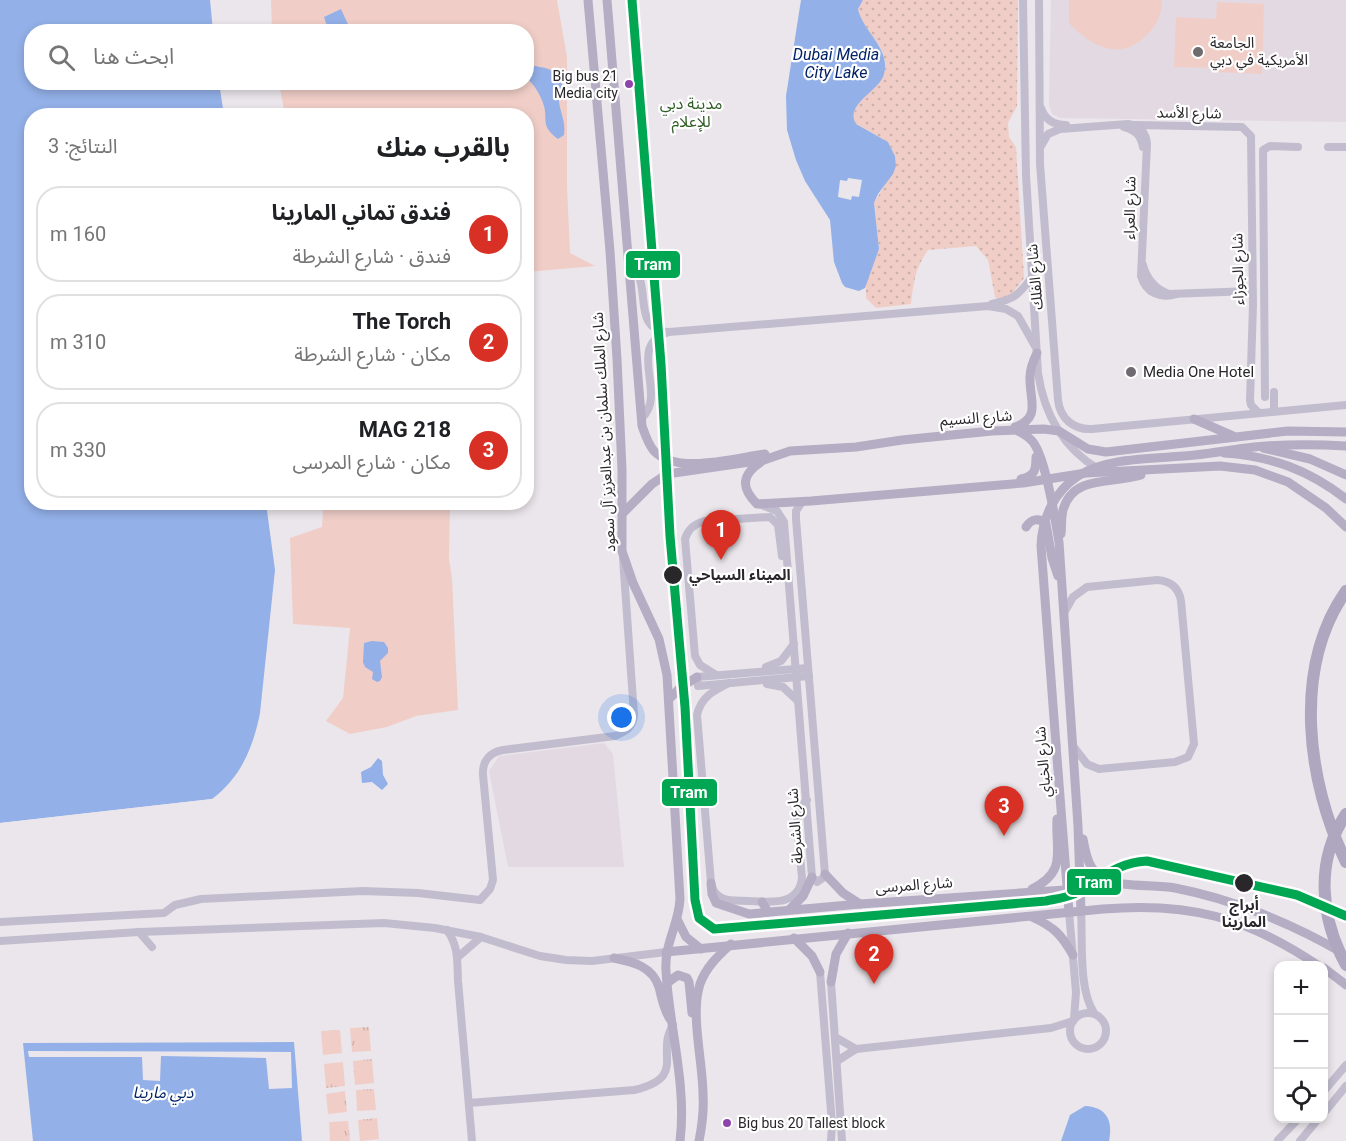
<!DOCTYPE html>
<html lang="ar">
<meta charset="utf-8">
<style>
body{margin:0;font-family:Roboto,"Noto Sans Arabic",sans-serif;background:#f6f6f6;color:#202124;direction:rtl}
.controls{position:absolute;right:18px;bottom:18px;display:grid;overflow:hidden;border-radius:12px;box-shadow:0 3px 9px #0003}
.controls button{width:54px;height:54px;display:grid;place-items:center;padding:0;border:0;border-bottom:2px solid #e0e0e0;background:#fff;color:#202124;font:30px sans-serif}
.you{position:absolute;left:622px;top:718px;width:21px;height:21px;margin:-15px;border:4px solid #fff;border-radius:50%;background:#1a73e8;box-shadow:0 0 0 9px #1a73e833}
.badge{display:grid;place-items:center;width:39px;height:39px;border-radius:50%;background:#d93025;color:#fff;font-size:20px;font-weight:700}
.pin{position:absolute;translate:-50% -50px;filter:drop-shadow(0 2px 3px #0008)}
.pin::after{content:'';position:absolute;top:32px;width:21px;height:18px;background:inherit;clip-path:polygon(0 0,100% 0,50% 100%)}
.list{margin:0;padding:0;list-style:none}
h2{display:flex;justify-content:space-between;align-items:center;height:78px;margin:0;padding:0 24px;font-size:26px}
h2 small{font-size:20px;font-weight:400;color:#757577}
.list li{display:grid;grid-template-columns:39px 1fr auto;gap:18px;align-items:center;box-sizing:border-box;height:96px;margin:0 12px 12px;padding:0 12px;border:2px solid #e0e0e0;border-radius:24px}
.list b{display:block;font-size:22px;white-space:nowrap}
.list p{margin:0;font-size:20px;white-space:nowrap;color:#757577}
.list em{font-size:20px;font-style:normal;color:#757577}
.icon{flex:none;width:33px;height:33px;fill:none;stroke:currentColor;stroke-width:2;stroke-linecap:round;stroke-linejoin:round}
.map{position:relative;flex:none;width:1346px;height:1141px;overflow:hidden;direction:ltr}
.search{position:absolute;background:#fff;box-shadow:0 3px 9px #0003;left:24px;top:24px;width:510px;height:66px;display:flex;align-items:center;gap:15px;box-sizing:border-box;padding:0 21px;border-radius:24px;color:#757577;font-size:22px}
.panel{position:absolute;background:#fff;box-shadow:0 3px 9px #0003;left:24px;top:108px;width:510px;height:402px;border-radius:24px;direction:rtl}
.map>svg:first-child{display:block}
.built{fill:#e3d9e3}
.grass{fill:url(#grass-tufts)}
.park{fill:url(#park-dots)}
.garden{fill:#f0cec7}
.water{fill:#93b0e8}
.pier{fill:#ebe6eb}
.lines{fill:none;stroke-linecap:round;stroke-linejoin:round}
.minor{stroke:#c1bdce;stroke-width:8}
.major{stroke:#b4adc4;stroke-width:9}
.highway{stroke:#afa6c0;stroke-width:12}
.major-bridge{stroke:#b4adc4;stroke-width:9}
.highway-bridge{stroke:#afa6c0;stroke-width:12}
.tram-1-casing{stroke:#fff;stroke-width:14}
.tram-1{stroke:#00a651;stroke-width:9}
.poi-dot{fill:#6e6a6e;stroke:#fff;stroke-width:2}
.bus-dot{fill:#8e44ad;stroke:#fff;stroke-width:2}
.stop-dot{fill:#2a272a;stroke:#fff;stroke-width:2}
.labels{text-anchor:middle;stroke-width:4.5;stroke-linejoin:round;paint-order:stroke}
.bus-label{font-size:14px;fill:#2a272a;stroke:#fff;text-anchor:end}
.poi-label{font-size:15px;fill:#2a272a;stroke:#fff;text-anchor:start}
.street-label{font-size:15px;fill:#2a272a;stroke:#fff}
.stop-label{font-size:15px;font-weight:bold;fill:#2a272a;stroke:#fff;text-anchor:start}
.water-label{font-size:16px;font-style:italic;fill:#002265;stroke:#fff}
.neighbourhood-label{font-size:16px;fill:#2f5d25;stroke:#fff}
.line-badge{stroke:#fff;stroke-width:2}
.badge-label{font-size:16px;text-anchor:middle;font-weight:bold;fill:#fff}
</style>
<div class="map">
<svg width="1346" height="1141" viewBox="0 0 1346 1141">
<defs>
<pattern id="grass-tufts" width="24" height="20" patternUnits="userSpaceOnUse" patternTransform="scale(1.5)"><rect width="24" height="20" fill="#f0cec7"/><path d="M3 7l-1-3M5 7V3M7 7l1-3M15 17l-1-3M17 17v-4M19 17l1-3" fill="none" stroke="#ceb1ab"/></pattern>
<pattern id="park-dots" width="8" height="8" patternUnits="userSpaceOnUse" patternTransform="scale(1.5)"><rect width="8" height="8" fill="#f0cec7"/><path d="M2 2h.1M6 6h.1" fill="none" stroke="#ceb1ab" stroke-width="1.8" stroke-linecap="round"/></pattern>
</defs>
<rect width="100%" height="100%" fill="#ebe6eb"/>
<!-- built -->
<g class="built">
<polygon points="1051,0 1346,0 1346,122 1060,118 1052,114 1049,104"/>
<polygon points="604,743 613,754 624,867 508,867 489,771 499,756"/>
</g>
<!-- grass -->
<g class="grass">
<polygon points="369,1027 371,1051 352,1052 350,1028"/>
<polygon points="340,1030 342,1053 323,1055 321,1031"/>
<polygon points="372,1059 374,1083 355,1085 353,1061"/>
<polygon points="343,1062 345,1086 326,1088 324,1064"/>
<polygon points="374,1089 376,1110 357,1111 356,1090"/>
<polygon points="345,1091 347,1112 328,1114 326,1094"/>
<polygon points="377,1118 379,1139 360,1141 358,1120"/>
<polygon points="348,1121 350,1141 330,1141 329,1122"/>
</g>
<!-- park -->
<path class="park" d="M 863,0 L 1018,0 L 1017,106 L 1008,123 L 1009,137 L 1016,147 L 1024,278 L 1011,295 L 999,301 L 995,297 L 988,260 L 976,246 L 928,250 C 915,269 914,281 911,304 L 876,308 L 866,298 L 866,282 L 879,249 L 874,203 L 896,166 L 895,156 L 888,142 L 856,124 L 853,119 C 854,96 887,87 885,63 C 884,42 862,30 858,9 Z"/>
<!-- garden -->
<g class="garden">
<polygon points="271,0 557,0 567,57 567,187 570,253 595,266 527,272 526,116 285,115 279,83 526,82 526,32 272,31"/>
<path d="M 1069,0 L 1162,0 C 1162,14 1158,23 1149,33 C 1122,63 1091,47 1069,23 Z"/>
<polygon points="1217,2 1264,4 1262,74 1216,72 1216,68 1174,67 1176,17 1216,19"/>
<polygon points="319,503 450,503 449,559 452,578 458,710 416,716 387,727 350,734 326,721 343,698 350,628 293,624 290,538 322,527 323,512"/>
</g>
<!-- water -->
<g class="water">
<path d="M 0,0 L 210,0 L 213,31 L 32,32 L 32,82 L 219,83 L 224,115 L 32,116 L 32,502 L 266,503 L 275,570 L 260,713 C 253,748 241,777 212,799 L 0,823 Z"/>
<path d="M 801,0 L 863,0 L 858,9 C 863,32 891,48 884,74 C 880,91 844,104 856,124 L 888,142 L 895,156 L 896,166 L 893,174 L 878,194 L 874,203 L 879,249 L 865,288 L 859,291 L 845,287 L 842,283 L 834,262 L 830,220 L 805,181 L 796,160 L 787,130 L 786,96 Z"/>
<polygon points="341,9 351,31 315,31 327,26 324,17"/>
<path d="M 526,64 C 548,70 551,64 563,86 C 561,90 558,96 559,101 C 560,113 566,121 564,135 L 558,139 C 539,125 549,119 543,103 C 540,94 534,85 527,78 Z"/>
<polygon points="372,641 384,642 388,648 388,653 380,661 382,677 380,681 377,682 372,679 373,672 365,667 363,662 364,643"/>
<polygon points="378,758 382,761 383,775 388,784 382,790 372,782 362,783 361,772 371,767"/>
<polygon points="294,1042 302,1141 33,1141 23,1043"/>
<path d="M 1085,1106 C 1107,1107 1113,1121 1109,1141 L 1061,1141 L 1070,1115 Z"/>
</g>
<!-- pier -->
<g class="pier">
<polygon points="848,178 862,180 859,197 852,196 851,200 838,197 840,180 847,181"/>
<polygon points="212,799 216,800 213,802 177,807 0,826 0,823"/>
<polygon points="28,1051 291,1052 292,1088 269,1089 266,1058 161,1056 160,1081 143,1080 142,1057 29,1057"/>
</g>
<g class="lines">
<!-- minor -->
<g class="minor">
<path d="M 1023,0 L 1026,175 L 1038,373 C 1044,413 1062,447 1098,469"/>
<path d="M 1039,0 L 1040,164 L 1058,400 C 1060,418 1073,430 1092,429 L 1346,405"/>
<path d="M 1041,108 C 1045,120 1054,125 1066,125"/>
<polyline points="1136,125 1242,127 1251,136 1253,305 1250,400 1251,405 1258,412"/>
<path d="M 1124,127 C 1136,130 1141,136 1143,147"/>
<path d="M 1041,146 L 1048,134 L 1060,129 L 1128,124 C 1140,126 1146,132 1147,144 L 1141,276 C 1146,293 1160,299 1177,294"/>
<polyline points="1328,147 1346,147"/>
<path d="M 630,264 C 654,283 630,328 667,332"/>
<path d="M 1143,265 C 1147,280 1155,289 1169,294 L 1252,291"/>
<path d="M 992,304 C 1014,299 1018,296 1032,277"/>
<polyline points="1274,392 1274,411"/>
<polyline points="1265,397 1263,150 1270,146 1298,147"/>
<path d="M 642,418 C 668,394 625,345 669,332 L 988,306 L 1006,309 L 1018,316 L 1035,346"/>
<polyline points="759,504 777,511 784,522 812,877 817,882 823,878 825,874 796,519 796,511 802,502"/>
<path d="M 1064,613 L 1073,597 L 1087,587 L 1157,580 C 1171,581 1179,588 1181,601 L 1194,744 L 1188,757 L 1175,762 L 1099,769 L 1087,764 L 1073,746"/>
<polyline points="766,667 781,661 794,644"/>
<polyline points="808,668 697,677 698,686 809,676"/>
<path d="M 716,675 L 700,665 L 695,656 L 685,539 C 688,529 694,524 704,521 L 770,517 L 778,525 L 782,556"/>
<path d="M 729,683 C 713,691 701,697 697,715 L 711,883 C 713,890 715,895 722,898 C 730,902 741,900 750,901 C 771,902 799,906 802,878 L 797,823 L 800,805 L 807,800"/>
<polyline points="767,684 783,687 798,701"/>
<path d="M 1081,911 C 1083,941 1078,988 1094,1013"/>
<polyline points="1069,912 1076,992 1074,1019"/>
<path d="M 0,922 L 164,913 L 175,905 L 201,899 L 363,891 L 418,893 L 480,900 L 490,889 L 493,880 L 483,775 C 482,761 490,752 503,750 L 615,736 C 626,731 633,728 634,715 L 623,558"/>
<path d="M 447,930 C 459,947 457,961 458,981 L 472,1141"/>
<polyline points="139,932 152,947"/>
<polyline points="0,941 139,932 384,923 435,928 481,937 540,956 566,960 592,961 666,952"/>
<polyline points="458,957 481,937"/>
<polyline points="820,972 832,1124 831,1141"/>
<polyline points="831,982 842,1141"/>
<circle cx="1088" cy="1031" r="18"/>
<polyline points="835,1037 856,1049"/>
<polyline points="837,1061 856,1049 1051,1028 1073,1021"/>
<polyline points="1324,1091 1346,1065"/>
<path d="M 469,1103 L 634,1090 C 688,1077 655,1054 673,1025"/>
<polyline points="1324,1113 1346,1086"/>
<polyline points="1278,1140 1299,1118"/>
<polyline points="1300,1141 1319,1118"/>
</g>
<!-- major -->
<g class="major">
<path d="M 588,0 L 610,251 L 617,359 L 622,469 L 622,551 L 633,583 L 659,639 L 667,675 L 680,899 C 679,924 664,944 666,971 C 669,1027 687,1084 680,1141"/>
<path d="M 607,0 L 642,426 C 645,434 648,444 654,451 C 676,475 735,458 765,454"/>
<polyline points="1194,419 1233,436"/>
<path d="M 1015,427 C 1042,418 1029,399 1030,377 C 1030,368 1033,361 1037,353"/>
<path d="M 1018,431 C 1024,434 1029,437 1033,442 C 1046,459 1055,519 1059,542 L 1078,826 L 1081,911"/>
<polyline points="1263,448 1310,459 1346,475"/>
<path d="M 1224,453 C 1271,456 1309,470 1346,499"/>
<path d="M 761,462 C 741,475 741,488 757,504 L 811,501 L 1023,483 L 1086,473 L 1220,466 L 1255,470 L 1288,482 L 1326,508 L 1346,527"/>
<path d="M 1021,479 C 1035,476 1036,470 1036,457"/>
<polyline points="622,514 652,484 667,474 764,460 790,451 856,447 902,440 992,431 1044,429 1059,431 1088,449 1106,452 1288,431 1346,432"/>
<path d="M 1026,527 C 1031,519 1039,517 1046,524 L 1052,558 L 1058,576"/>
<path d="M 1061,534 C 1062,526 1061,518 1063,510 C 1073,474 1114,484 1141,475"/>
<polyline points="669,699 680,688 697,677"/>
<polyline points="1056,745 1069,912"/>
<path d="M 1083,839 C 1086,854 1088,870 1103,878 C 1120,888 1154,884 1175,888 C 1232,899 1291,923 1341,952"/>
<polyline points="825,874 843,893 860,904"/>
<polyline points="711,883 712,894 716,903 749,914 860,904 1080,889"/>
<path d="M 1032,889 C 1068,871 1055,851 1057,819"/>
<polyline points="762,902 768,912"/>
<polyline points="790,909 803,896 812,877"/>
<path d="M 1032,917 C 1054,927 1061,934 1073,955"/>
<polyline points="677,919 686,937 701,949"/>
<polyline points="794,938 812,956 820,972"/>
<path d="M 666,952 L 1103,909 C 1190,902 1246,917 1319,966"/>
<path d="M 614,958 C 633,962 652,966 659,987 C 662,998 663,1008 670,1019"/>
<polyline points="1324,968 1346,985"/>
<polyline points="831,982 836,954 848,933"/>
<polyline points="667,983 678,975 687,978 689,982 692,1013"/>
<path d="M 699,1141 C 702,1126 704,1110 703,1095 C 703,1062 690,1014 700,984 C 706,967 718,956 731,944"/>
</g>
<!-- highway -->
<path class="highway" d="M 1346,591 C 1292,668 1307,782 1346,862"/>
<!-- major-bridge -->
<path class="major-bridge" d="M 1056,745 L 1041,546 C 1042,518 1054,492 1078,476 C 1108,456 1160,459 1195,455 C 1215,453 1234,449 1254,447 C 1285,444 1315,444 1346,446"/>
<!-- highway-bridge -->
<path class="highway-bridge" d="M 1346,814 C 1315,861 1320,917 1346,965"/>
<defs>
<path id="tram-1" d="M 632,0 L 661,364 L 670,536 L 685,707 L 695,900 L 699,918 L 714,929 L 1046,901 C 1055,899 1065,898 1074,894 C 1101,880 1114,863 1147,861 L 1297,895 L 1346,916"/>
</defs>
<!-- tram-1 casing -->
<use href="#tram-1" class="tram-1-casing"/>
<!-- tram-1 -->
<use href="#tram-1" class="tram-1"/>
</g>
<!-- markers -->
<g class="poi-dot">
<circle cx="1198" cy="52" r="6"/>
<circle cx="1131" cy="372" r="6"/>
</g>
<g class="bus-dot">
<circle cx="629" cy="84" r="5"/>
<circle cx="727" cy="1123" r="5"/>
</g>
<g class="stop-dot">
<circle cx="673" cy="575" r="10"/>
<circle cx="1244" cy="883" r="10"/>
</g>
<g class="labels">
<!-- bus labels -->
<g class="bus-label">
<text x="618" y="81">Big bus 21<tspan x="618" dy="17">Media city</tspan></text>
<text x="738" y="1128" text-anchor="start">Big bus 20 Tallest block</text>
</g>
<!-- poi labels -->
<g class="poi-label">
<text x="1210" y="48">الجامعة<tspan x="1210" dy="17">الأمريكية في دبي</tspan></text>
<text x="1143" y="377">Media One Hotel</text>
</g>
<!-- street labels -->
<g class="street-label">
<text transform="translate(1189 113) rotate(1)" y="5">شارع الأسد</text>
<text transform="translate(1130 208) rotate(-89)" y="5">شارع العراء</text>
<text transform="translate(1238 269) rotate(-91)" y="5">شارع الجوزاء</text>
<text transform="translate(1035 277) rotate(-95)" y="5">شارع الفلك</text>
<text transform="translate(976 418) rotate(-4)" y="5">شارع النسيم</text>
<text transform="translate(604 432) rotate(-93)" y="5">شارع الملك سلمان بن عبدالعزيز آل سعود</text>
<text transform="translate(1043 762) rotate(-95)" y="5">شارع الخياي</text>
<text transform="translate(795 826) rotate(-94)" y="5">شارع الشرطة</text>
<text transform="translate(914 885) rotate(-4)" y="5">شارع المرسى</text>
</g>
<!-- stop labels -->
<g class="stop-label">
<text x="689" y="580">الميناء السياحي</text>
<text x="1244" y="910" text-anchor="middle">أبراج<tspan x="1244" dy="17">المارينا</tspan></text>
</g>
<!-- water labels -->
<g class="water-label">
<text x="836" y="60">Dubai Media<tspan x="836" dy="18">City Lake</tspan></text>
<text x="163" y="1098">دبي مارينا</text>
</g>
<!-- neighbourhood labels -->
<g class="neighbourhood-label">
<text x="691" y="109">مدينة دبي<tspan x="691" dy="18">للإعلام</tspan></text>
</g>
</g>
<g class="line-badge">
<rect x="625" y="250" width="56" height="29" rx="6" fill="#00a651"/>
<rect x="661" y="778" width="57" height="29" rx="6" fill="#00a651"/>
<rect x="1066" y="868" width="56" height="28" rx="6" fill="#00a651"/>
</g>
<g class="badge-label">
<text x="653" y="270">Tram</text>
<text x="689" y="798">Tram</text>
<text x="1094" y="888">Tram</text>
</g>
</svg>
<div class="controls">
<button>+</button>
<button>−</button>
<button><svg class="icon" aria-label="locate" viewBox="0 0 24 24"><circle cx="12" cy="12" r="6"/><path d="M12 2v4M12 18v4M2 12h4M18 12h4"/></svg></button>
</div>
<div class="you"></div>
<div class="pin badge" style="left:721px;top:560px">1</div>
<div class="pin badge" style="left:874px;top:984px">2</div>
<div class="pin badge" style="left:1004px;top:836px">3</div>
<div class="search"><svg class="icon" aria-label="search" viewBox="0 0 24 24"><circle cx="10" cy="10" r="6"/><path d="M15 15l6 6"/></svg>ابحث هنا</div>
<section class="panel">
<h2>بالقرب منك<small>النتائج: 3</small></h2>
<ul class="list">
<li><span class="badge">1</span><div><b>فندق تماني المارينا</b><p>فندق · شارع الشرطة</p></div><em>160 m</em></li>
<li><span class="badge">2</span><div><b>The Torch</b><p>مكان · شارع الشرطة</p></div><em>310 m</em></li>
<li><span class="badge">3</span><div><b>MAG 218</b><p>مكان · شارع المرسى</p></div><em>330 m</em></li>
</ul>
</section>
</div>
